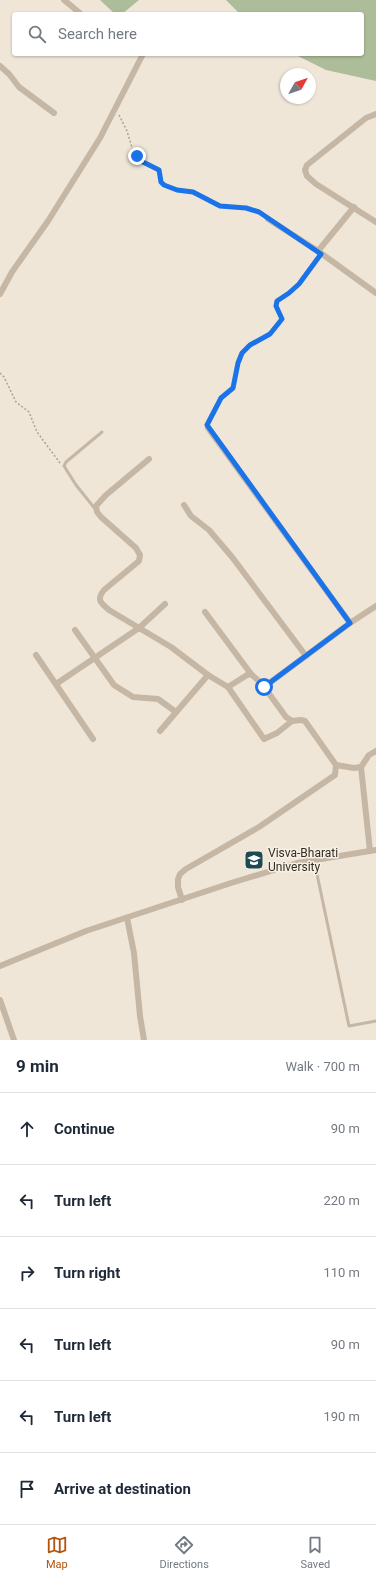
<!DOCTYPE html>
<meta charset="utf-8">
<style>
body{margin:0;font-family:Roboto,sans-serif;background:#f6f6f7;color:#1f2937}
.compass{position:absolute;left:280px;top:68px;width:36px;height:36px;border-radius:50%;background:#fff;box-shadow:0 1px 3px #0004;rotate:50deg}
.stop{position:absolute;width:12px;height:12px;margin:-9px;border:3px solid #1a73e8;border-radius:50%;background:#fff}
.stop.end{background:#1a73e8;border-color:#fff;box-shadow:0 1px 4px #0008}
.list{margin:0;padding:0;list-style:none}
h2{display:flex;justify-content:space-between;align-items:center;height:52px;margin:0;padding:0 16px;font-size:17px}
h2 small{font-size:13px;font-weight:400;color:#747a83}
.list li{display:grid;grid-template-columns:26px 1fr auto;gap:12px;align-items:center;box-sizing:border-box;height:72px;padding:0 16px;border-top:1px solid #e0e1e3}
.list b{display:block;font-size:15px;white-space:nowrap}
.list em{font-size:13px;font-style:normal;color:#747a83}
.icon{flex:none;width:22px;height:22px;fill:none;stroke:currentColor;stroke-width:2;stroke-linecap:round;stroke-linejoin:round}
.map{position:relative;flex:none;width:376px;height:1040px;overflow:hidden}
.search{position:absolute;background:#fff;box-shadow:0 1px 3px #0004;left:12px;right:12px;top:12px;height:44px;display:flex;align-items:center;gap:10px;box-sizing:border-box;padding:0 14px;border-radius:4px;color:#747a83;font-size:15px}
.sheet{height:484px;background:#fff}
nav{display:flex;justify-content:space-around;align-items:center;box-sizing:border-box;height:56px;border-top:1px solid #e0e1e3;background:#fff;font-size:11px;color:#747a83}
nav a{display:grid;justify-items:center;gap:2px}
nav .on{color:#b45309}
.map>svg:first-child{display:block}
.green{fill:#adbd99}
.lines{fill:none;stroke-linecap:round;stroke-linejoin:round}
.path{stroke:#b2a18f;stroke-width:1.5;stroke-dasharray:2 2;stroke-linecap:butt}
.service{stroke:#c6b7a5;stroke-width:3}
.minor{stroke:#c6b7a5;stroke-width:6}
.route{stroke:#1a73e8;stroke-width:5}
.labels{text-anchor:middle;stroke-width:3;stroke-linejoin:round;paint-order:stroke}
.poi-label{font-size:12px;fill:#322b26;stroke:#f7f0e3;text-anchor:start}
</style>
<div class="map">
<svg width="376" height="1040" viewBox="0 0 376 1040">
<rect width="100%" height="100%" fill="#efe6d8"/>
<!-- green -->
<g class="green">
<polygon points="100,0 139,0 122,14 115,14"/>
<polygon points="226,0 376,0 376,81 326,70 294,54 362,54 362,14 240,14"/>
</g>
<g class="lines">
<!-- path -->
<g class="path">
<polyline points="119,115 127,131 133,151 141,161 159,170 161,182 167,187 193,192 220,206 246,208 263,215"/>
<polyline points="0,373 4,377 16,402 29,412 37,432 60,463"/>
<polyline points="208,421 221,398 233,388 237,363 242,353 250,345 270,334 282,319 276,306 277,301 289,293 299,284 318,258"/>
</g>
<!-- service -->
<g class="service">
<polyline points="96,510 76,485 64,466 66,462 102,432"/>
<polyline points="314,860 349,1026 376,1021"/>
</g>
<!-- minor -->
<g class="minor">
<polyline points="64,0 81,14"/>
<polyline points="0,66 9,74 19,87 54,113"/>
<polyline points="376,114 366,118 307,165 305,170 307,176 316,184 376,222"/>
<polyline points="268,219 318,251 376,293"/>
<polyline points="318,251 354,207"/>
<polyline points="0,294 12,272 48,221 100,138 143,54"/>
<polyline points="208,428 350,623 264,687"/>
<path d="M 149,459 L 106,495 L 96,506 L 97,512 L 101,517 L 136,548 L 140,555 L 139,561 L 104,590 C 96,600 101,603 109,610 L 171,647 L 208,675 L 228,687 L 247,675 L 251,674 L 262,684 L 286,717 L 292,721 L 301,720 L 305,721 L 336,765 L 354,768 L 361,767"/>
<polyline points="184,505 191,516 209,530 232,557 306,656"/>
<polyline points="205,612 251,674"/>
<polyline points="350,623 376,606"/>
<polyline points="75,630 114,685 133,697 158,699 176,712"/>
<polyline points="36,655 93,739"/>
<polyline points="56,684 139,628 165,604"/>
<polyline points="228,687 264,739 277,733 292,721"/>
<polyline points="160,731 208,675"/>
<polyline points="370,851 361,767 369,755 376,751"/>
<polyline points="182,900 178,887 178,879 180,874 186,869 259,827 335,775 336,765"/>
<polyline points="127,918 134,953 140,1016 144,1040"/>
<polyline points="0,966 86,931 231,883 297,863 376,850"/>
<polyline points="0,1000 14,1040"/>
</g>
</g>
<g class="lines">
<!-- route -->
<polyline class="route" points="137,156 141,161 159,170 161,182 164,185 177,190 193,192 220,206 246,208 259,212 321,254 299,284 289,293 277,301 276,306 282,319 270,334 250,345 242,353 238,363 233,388 221,398 207,425 350,623 264,687"/>
</g>
<!-- icons -->
<defs>
<symbol id="university-square" viewBox="-11 -11 22 22"><rect x="-9" y="-9" width="18" height="18" rx="4" fill="#1e4951" stroke="#f7f0e3"/><path d="M0-5L7-2L0 1L-7-2ZM-4 1L0 2.5L4 1V4Q0 6-4 4Z" fill="#fff"/></symbol>
</defs>
<g fill-rule="evenodd">
<use href="#university-square" x="243" y="849" width="22" height="22"/>
</g>
<g class="labels">
<!-- poi labels -->
<g class="poi-label">
<text x="268" y="857">Visva-Bharati<tspan x="268" dy="14">University</tspan></text>
</g>
</g>
</svg>
<svg class="compass" viewBox="-18 -18 36 36"><path d="M0-13l5 13h-10z" fill="#e53935"/><path d="M0 13l5-13h-10z" fill="#747a83"/></svg>
<div class="stop" style="left:264px;top:687px"></div>
<div class="stop end" style="left:137px;top:156px"></div>
<div class="search"><svg class="icon" aria-label="search" viewBox="0 0 24 24"><circle cx="10" cy="10" r="6"/><path d="M15 15l6 6"/></svg>Search here</div>
</div>
<section class="sheet">
<h2>9 min<small>Walk · 700 m</small></h2>
<ul class="list">
<li><svg class="icon" aria-label="ahead" viewBox="0 0 24 24"><path d="M12 20V5M6 11l6-6 6 6"/></svg><div><b>Continue</b></div><em>90 m</em></li>
<li><svg class="icon" aria-label="left" viewBox="0 0 24 24"><path d="M17 20v-9H6M10 6l-5 5 5 5"/></svg><div><b>Turn left</b></div><em>220 m</em></li>
<li><svg class="icon" aria-label="right" viewBox="0 0 24 24"><path d="M7 20v-9h11M14 6l5 5-5 5"/></svg><div><b>Turn right</b></div><em>110 m</em></li>
<li><svg class="icon" aria-label="left" viewBox="0 0 24 24"><path d="M17 20v-9H6M10 6l-5 5 5 5"/></svg><div><b>Turn left</b></div><em>90 m</em></li>
<li><svg class="icon" aria-label="left" viewBox="0 0 24 24"><path d="M17 20v-9H6M10 6l-5 5 5 5"/></svg><div><b>Turn left</b></div><em>190 m</em></li>
<li><svg class="icon" aria-label="arrive" viewBox="0 0 24 24"><path d="M6 21V4h12l-3 4 3 4H6"/></svg><div><b>Arrive at destination</b></div></li>
</ul>
</section>
<nav>
<a class="on"><svg class="icon" aria-label="map" viewBox="0 0 24 24"><path d="M3 6l6-2 6 2 6-2v14l-6 2-6-2-6 2zM9 4v14M15 6v14"/></svg>Map</a>
<a><svg class="icon" aria-label="directions" viewBox="0 0 24 24"><path d="M12 3l9 9-9 9-9-9zM9 14v-3h6M13 9l2 2-2 2"/></svg>Directions</a>
<a><svg class="icon" aria-label="saved" viewBox="0 0 24 24"><path d="M7 4h10v16l-5-4-5 4z"/></svg>Saved</a>
</nav>
